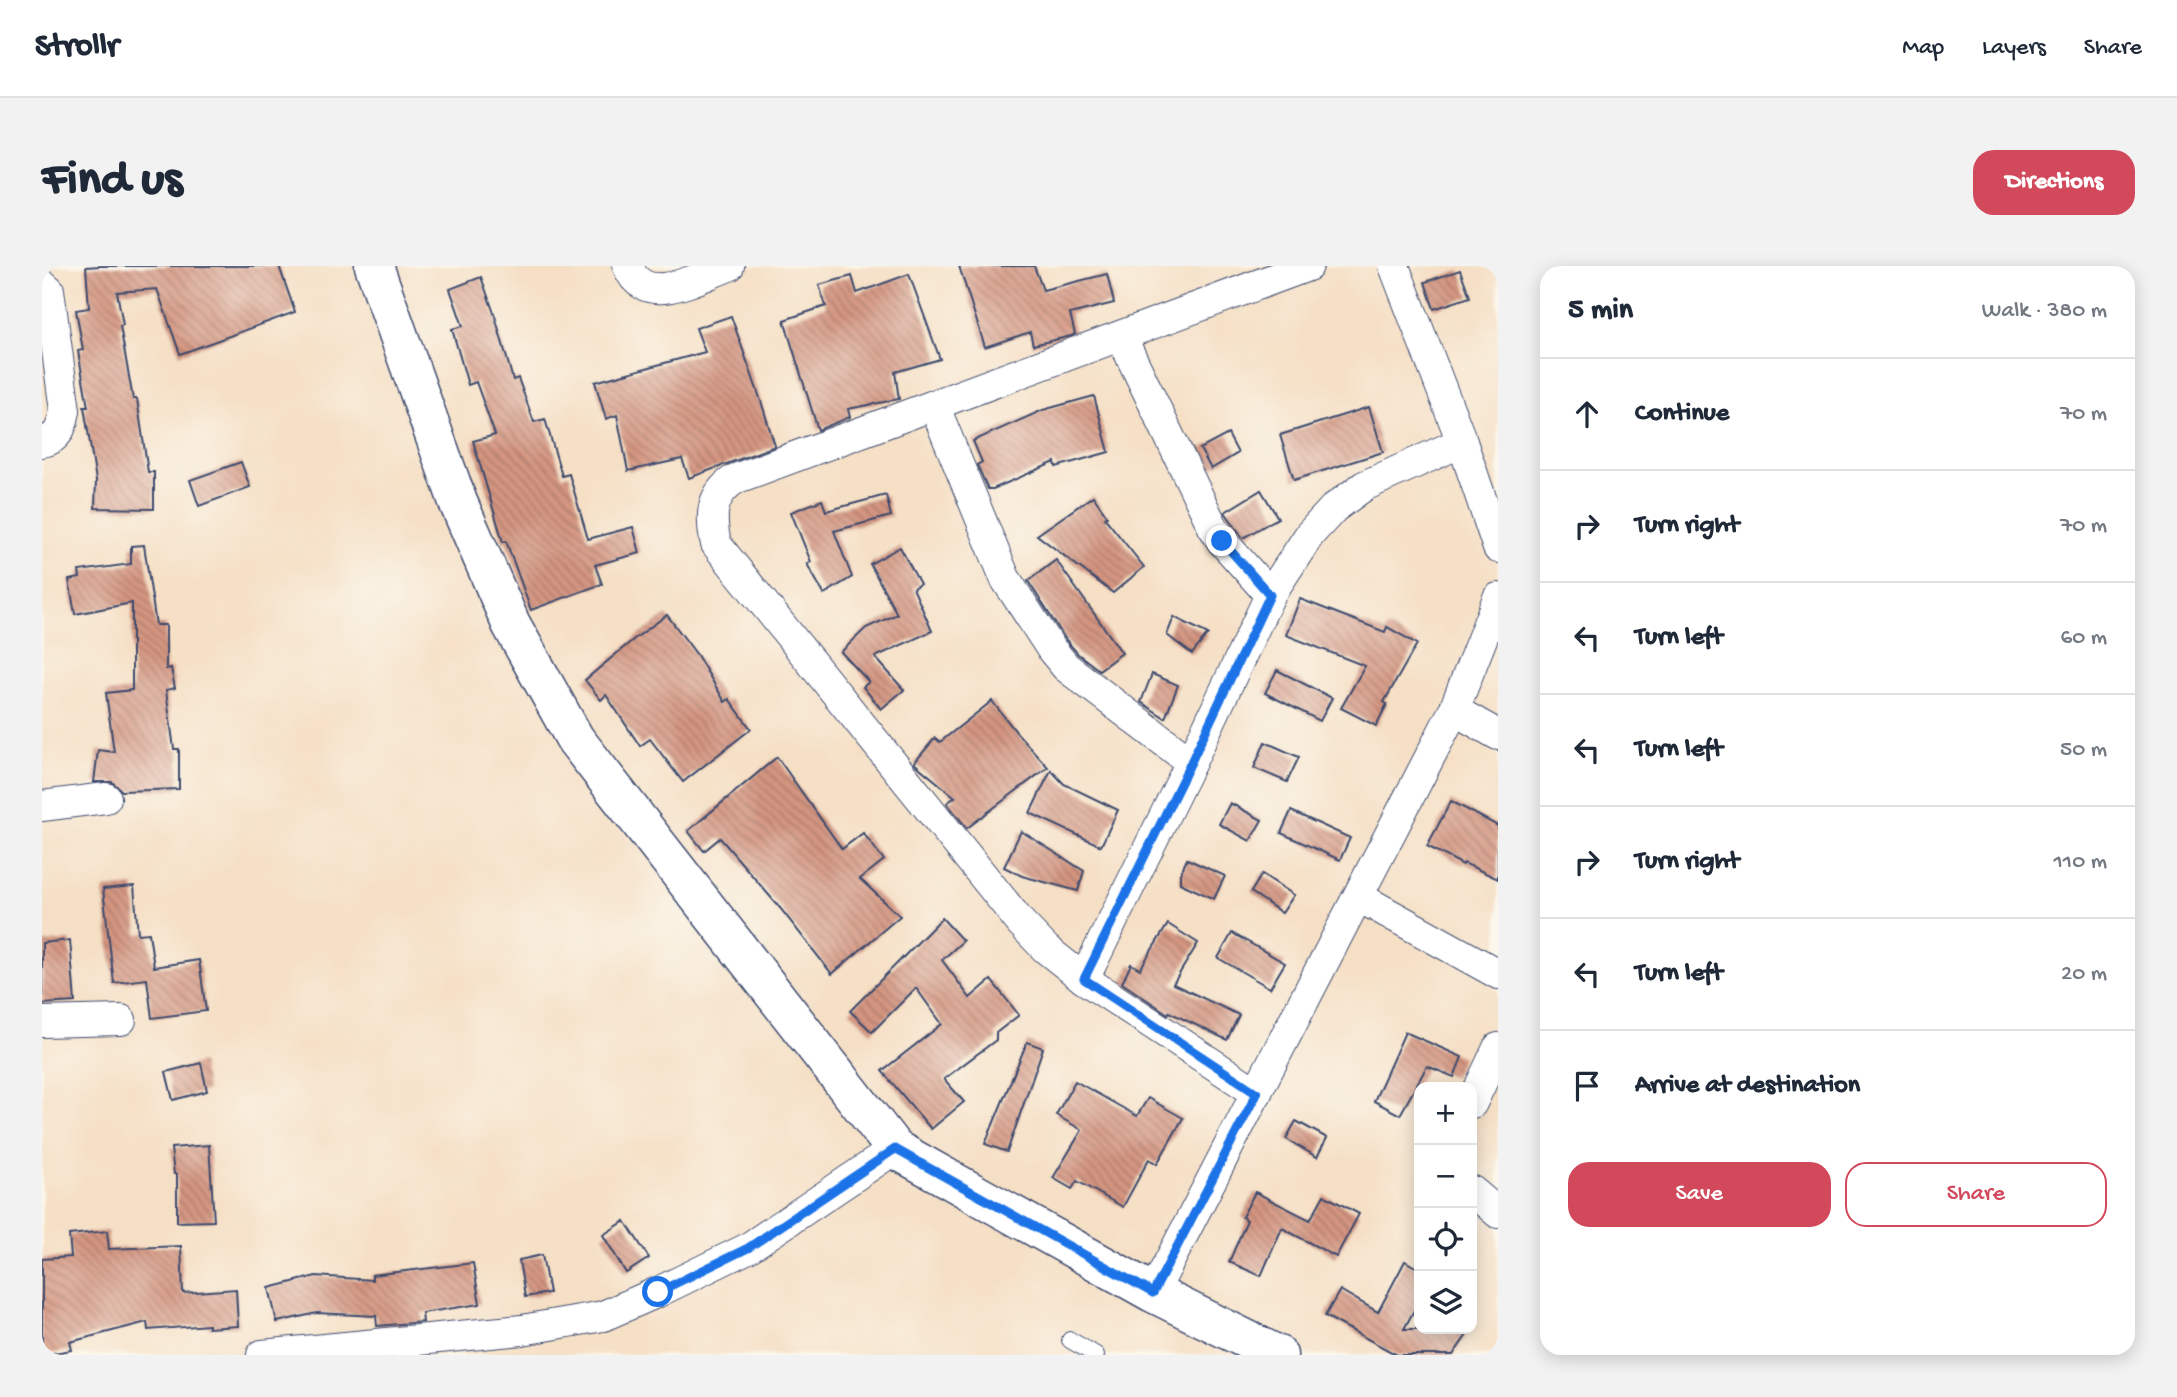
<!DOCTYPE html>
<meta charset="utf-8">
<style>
body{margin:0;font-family:"Gochi Hand",sans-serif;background:#f2f2f3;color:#1f2937}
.controls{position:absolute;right:21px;bottom:21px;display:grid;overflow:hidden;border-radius:14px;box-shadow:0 4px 18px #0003}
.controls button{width:63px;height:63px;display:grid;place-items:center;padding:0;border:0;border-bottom:2px solid #e0e1e3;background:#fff;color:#1f2937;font:35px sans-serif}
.stop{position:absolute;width:21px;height:21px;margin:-16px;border:5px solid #1a73e8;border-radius:50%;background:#fff}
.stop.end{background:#1a73e8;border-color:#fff;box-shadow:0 2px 7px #0008}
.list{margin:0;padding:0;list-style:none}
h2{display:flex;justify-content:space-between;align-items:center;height:91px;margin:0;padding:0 28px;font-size:30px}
h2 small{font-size:23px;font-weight:400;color:#747a83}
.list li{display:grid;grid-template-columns:46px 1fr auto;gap:21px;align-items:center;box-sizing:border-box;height:112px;padding:0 28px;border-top:2px solid #e0e1e3}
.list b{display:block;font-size:26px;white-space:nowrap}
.list em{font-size:23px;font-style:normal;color:#747a83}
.actions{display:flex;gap:14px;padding:21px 28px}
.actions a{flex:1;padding:16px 0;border:2px solid #d1495b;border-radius:21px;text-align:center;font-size:24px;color:#d1495b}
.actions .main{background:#d1495b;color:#fff}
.icon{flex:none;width:38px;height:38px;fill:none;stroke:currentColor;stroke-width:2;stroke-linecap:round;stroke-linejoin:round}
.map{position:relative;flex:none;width:1456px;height:1089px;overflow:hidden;border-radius:21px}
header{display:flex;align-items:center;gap:42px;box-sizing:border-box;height:98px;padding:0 35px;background:#fff;border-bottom:2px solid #e0e1e3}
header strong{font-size:33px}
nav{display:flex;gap:38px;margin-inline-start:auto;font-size:24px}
.intro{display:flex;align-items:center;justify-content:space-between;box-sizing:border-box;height:168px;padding:0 42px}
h1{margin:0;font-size:49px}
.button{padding:18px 32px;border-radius:21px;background:#d1495b;color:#fff;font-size:24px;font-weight:700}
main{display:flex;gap:42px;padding:0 42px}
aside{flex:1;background:#fff;border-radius:21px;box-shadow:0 4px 18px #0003}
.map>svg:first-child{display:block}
.building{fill:url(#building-back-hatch)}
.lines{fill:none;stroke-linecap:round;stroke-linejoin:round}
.lane-casing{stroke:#3c496d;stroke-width:18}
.street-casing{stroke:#3c496d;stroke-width:32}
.secondary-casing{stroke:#3c496d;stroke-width:41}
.lane{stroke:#fff;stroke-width:16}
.street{stroke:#fff;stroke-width:30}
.secondary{stroke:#fff;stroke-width:38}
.route{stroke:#1a73e8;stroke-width:9}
</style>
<header>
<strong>Strollr</strong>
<nav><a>Map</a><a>Layers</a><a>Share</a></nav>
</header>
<div class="intro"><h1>Find us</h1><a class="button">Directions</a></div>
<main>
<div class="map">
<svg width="1456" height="1089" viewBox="0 0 1456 1089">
<defs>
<pattern id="building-back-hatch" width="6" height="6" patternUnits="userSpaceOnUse" patternTransform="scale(1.75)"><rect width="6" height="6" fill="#d49580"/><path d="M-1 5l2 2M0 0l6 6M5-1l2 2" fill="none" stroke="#ab7a6c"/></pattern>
</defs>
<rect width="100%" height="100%" fill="#fbf7ec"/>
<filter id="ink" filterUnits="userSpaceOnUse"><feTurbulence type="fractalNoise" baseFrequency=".0143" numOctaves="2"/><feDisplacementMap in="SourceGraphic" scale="14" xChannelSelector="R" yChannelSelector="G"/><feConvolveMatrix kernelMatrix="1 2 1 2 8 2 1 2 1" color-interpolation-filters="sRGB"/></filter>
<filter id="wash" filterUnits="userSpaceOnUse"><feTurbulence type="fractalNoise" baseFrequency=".00686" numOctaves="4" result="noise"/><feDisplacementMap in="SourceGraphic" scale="28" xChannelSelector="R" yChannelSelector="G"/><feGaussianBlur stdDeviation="1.57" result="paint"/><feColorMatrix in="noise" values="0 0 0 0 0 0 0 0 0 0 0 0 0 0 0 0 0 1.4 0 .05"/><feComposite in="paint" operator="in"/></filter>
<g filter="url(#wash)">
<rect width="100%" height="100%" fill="#f5dfc5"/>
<g id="blocks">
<!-- building -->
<g class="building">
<polygon points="58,0 237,0 253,46 138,88 115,23 75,26 81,59 78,60 91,133 95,133 106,206 112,206 112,243 53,242 54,214 42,141 46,141 36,85 41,84 34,44 47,42 44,1"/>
<polygon points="917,0 992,0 1001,24 1065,8 1072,37 1028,48 1033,68 1029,70 991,79 988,66 943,81"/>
<polygon points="1418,4 1428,31 1392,43 1383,16"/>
<polygon points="867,8 898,93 853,106 857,133 806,143 808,151 776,164 742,54 784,40 777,19 810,10 815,27"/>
<polygon points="439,11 453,50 471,114 476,112 492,156 503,153 520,210 527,208 546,273 591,261 598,287 553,299 560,318 489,344 464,275 461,276 431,175 453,169 434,116 426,119 410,63 421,60 408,23"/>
<polygon points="689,50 719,135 733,180 647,212 640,193 586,205 575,149 564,153 553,116 663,86 654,62"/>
<polygon points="1052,130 1067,186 1014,201 1013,196 951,223 946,223 935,199 940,196 931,175 1001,144"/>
<polygon points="1327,141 1341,186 1252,214 1238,169"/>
<polygon points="1186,168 1196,187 1169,203 1158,183"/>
<polygon points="199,196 208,221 157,240 148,214"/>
<polygon points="1219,224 1236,252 1201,272 1183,246"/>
<polygon points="844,229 849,250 792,265 810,311 782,328 765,298 769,296 749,246 780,234 784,245"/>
<polygon points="1051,230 1065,250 1063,252 1102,301 1071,327 995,269"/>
<polygon points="102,279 114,359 124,359 124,403 129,402 133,422 124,424 132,483 137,483 137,523 80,525 70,516 52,516 56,484 72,486 64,427 90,424 90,337 33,348 27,314 38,312 37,305 89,298 89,280"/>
<polygon points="858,281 878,318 871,322 890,365 833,391 862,424 839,443 821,421 827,416 799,386 824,362 855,348 828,298"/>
<polygon points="1014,294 1080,387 1057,404 1036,388 1024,374 986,315"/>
<polygon points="1258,333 1343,366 1345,361 1375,378 1342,436 1345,438 1334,460 1299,442 1323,400 1244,369"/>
<polygon points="625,349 655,389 683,436 687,433 709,463 641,516 608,473 598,480 564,429 559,434 543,414 592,373"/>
<polygon points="1132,351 1166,368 1150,388 1125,369"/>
<polygon points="1235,404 1290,432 1278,455 1223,427"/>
<polygon points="1110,408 1136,419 1123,452 1099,436"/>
<polygon points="950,435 975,467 1006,501 925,562 905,537 913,531 872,497 893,472 898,476"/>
<polygon points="1223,476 1257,491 1245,516 1212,502"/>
<polygon points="735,491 800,583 821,567 842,594 818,613 858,650 790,708 738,642 678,572 662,585 646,565"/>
<polygon points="1009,504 1022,518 1076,544 1059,580 988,547"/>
<polygon points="1409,535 1456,560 1456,613 1422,597 1421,599 1385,580"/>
<polygon points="1188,537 1220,554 1208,575 1177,558"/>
<polygon points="1249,545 1308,572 1298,594 1239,567"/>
<polygon points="979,565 1042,605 1036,625 980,610 962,601"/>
<polygon points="1145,593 1183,610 1172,633 1138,617 1138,608"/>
<polygon points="1220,608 1252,629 1240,647 1209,626"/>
<polygon points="92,620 96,668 107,667 112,701 157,694 164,745 110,752 105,713 72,717 61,623"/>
<polygon points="900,652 921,675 900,694 928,732 949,714 977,749 954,767 954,774 902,813 922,836 889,863 840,805 900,758 874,722 830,766 808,745"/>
<polygon points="1126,658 1156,677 1131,718 1197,749 1185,774 1127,746 1126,748 1080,717 1089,698 1098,703"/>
<polygon points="1190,667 1243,697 1228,722 1176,692"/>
<polygon points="28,674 33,736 0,738 0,677"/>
<polygon points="1363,766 1420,791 1412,811 1385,800 1358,849 1332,835"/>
<polygon points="985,776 1001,782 965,886 943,878"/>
<polygon points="159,797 165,825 131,834 124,806"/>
<polygon points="1033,815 1095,850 1106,832 1141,852 1115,898 1107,893 1081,941 1035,915 1030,923 1011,912 1040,864 1014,849"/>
<polygon points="1254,855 1285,872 1275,891 1244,873"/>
<polygon points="167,879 172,955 135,956 135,908 132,908 129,882"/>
<polygon points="1213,926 1268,954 1282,929 1317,948 1294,991 1240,962 1219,1010 1187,996 1205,954 1200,951"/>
<polygon points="583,955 607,992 584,1007 561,969"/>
<polygon points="65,965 67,983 139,980 141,1027 194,1023 196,1060 166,1062 166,1059 106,1064 105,1056 28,1076 30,1084 0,1089 0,993 29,991 27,969"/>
<polygon points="500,989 507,1027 483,1031 477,994"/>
<polygon points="1363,995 1377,1003 1377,1035 1362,1063 1429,1063 1411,1089 1355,1089 1283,1050 1298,1024 1336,1046"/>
<polygon points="431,997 438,1038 380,1047 381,1056 335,1060 334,1050 275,1047 235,1056 227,1022 274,1010 330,1014 330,1009"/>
</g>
</g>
</g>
<g filter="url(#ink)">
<use href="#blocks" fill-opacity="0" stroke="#3c496d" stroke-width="2"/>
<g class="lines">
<defs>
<polyline id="lane" points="1028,1074 1054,1089"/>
<g id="street">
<path d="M 586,0 C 602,44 656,11 687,0"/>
<polyline points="1352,0 1420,176 1456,282"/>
<path d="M 0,18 L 7,24 L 23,145 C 20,160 17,173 0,176"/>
<polyline points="1079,70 1171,261 1180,275 1228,329"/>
<polyline points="892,139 963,312 1010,384 1024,401 1149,496"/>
<polyline points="1412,444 1456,469"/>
<polyline points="0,540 64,532"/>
<polyline points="1317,631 1456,708"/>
<polyline points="1042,713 1149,496 1228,329 1268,268 1292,242 1322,220 1420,176"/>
<polyline points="0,756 79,754"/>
<path d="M 1215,827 L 1042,713 L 1004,683 L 979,657 L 674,278 C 668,251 668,229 693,213 L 1266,0"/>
<polyline points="1430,837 1456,782"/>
<polyline points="1430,925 1456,947"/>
<polyline points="1111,1027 1412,444 1456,332"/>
<polyline points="220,1089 480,1064 561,1050 616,1026 706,982 853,883"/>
</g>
<polyline id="secondary" points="332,0 416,236 469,358 533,473 853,883 1111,1027 1236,1089"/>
</defs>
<!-- lane casing -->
<use href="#lane" class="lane-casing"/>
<!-- street casing -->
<use href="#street" class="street-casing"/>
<!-- secondary casing -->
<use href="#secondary" class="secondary-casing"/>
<!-- lane -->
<use href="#lane" class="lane"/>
<!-- street -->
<use href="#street" class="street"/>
<!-- secondary -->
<use href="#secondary" class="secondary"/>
</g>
</g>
<g class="lines" filter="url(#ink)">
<!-- route -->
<polyline class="route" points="616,1026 706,982 853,883 1111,1027 1215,827 1042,713 1149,496 1228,329 1180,275"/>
</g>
</svg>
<div class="controls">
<button>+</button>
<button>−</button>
<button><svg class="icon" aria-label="locate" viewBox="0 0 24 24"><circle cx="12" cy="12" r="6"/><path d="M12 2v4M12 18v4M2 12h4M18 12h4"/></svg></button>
<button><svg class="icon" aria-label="layers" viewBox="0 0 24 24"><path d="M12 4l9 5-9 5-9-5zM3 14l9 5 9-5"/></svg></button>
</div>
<div class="stop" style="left:616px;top:1026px"></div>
<div class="stop end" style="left:1180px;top:275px"></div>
</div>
<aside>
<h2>5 min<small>Walk · 380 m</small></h2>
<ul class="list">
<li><svg class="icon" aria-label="ahead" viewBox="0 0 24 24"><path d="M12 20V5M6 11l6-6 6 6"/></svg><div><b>Continue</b></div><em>70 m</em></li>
<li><svg class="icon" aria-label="right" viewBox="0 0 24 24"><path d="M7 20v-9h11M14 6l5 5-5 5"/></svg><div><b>Turn right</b></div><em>70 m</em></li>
<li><svg class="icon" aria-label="left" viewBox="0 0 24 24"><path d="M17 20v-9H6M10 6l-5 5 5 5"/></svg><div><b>Turn left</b></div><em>60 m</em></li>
<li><svg class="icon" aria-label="left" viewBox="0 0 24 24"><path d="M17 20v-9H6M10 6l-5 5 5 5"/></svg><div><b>Turn left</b></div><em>50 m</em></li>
<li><svg class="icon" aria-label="right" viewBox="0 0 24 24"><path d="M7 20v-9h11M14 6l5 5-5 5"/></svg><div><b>Turn right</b></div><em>110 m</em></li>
<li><svg class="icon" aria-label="left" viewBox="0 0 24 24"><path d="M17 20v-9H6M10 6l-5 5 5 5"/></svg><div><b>Turn left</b></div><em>20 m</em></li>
<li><svg class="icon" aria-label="arrive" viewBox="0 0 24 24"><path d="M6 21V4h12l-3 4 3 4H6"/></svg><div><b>Arrive at destination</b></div></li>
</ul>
<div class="actions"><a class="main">Save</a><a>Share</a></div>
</aside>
</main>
